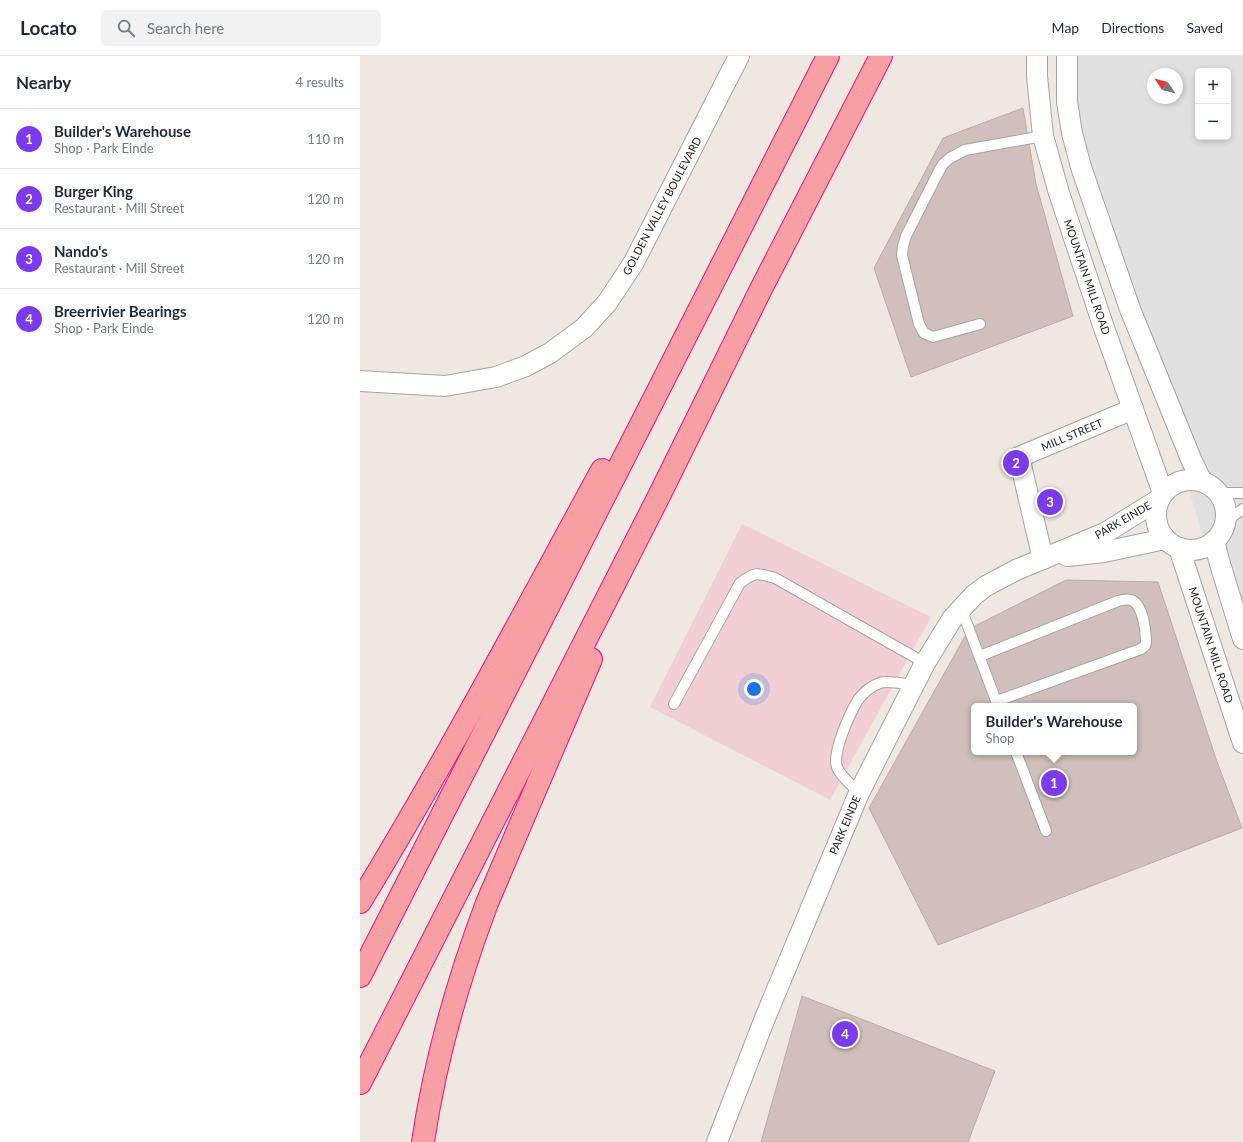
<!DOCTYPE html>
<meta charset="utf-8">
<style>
body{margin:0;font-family:Lato,sans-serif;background:#f2f2f3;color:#1f2937}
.controls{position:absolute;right:12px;top:12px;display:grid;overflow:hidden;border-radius:6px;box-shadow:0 2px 6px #0003}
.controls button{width:36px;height:36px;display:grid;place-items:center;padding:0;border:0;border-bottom:1px solid #e0e1e3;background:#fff;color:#1f2937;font:20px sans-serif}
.compass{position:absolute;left:787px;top:12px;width:36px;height:36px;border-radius:50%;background:#fff;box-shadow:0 2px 6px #0003;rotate:305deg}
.you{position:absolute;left:394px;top:633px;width:14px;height:14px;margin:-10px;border:3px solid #fff;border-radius:50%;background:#1a73e8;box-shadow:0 0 0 6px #1a73e833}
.badge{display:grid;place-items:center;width:26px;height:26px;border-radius:50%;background:#7c3aed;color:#fff;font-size:13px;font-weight:700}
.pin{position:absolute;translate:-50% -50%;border:2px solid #fff;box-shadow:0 1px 4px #0006}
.popup{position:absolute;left:611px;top:647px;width:166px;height:52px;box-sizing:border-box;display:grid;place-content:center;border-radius:6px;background:#fff;filter:drop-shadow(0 1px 3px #0005);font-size:13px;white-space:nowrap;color:#747a83}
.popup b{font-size:15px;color:#1f2937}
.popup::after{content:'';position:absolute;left:50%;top:100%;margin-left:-8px;border:8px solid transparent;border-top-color:#fff}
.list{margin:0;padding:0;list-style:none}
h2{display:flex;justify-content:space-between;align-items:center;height:52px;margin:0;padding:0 16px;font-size:17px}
h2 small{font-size:13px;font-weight:400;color:#747a83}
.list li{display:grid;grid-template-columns:26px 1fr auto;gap:12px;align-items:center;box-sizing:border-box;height:60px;padding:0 16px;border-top:1px solid #e0e1e3}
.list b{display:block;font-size:15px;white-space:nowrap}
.list p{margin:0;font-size:13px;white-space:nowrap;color:#747a83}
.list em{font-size:13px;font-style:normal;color:#747a83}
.icon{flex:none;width:22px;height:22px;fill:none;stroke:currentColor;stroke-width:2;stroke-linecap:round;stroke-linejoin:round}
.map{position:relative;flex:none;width:883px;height:1086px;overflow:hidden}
header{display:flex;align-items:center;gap:24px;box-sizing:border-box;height:56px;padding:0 20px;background:#fff;border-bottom:1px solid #e0e1e3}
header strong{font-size:19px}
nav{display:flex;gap:22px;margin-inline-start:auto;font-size:14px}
.search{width:280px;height:36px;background:#f2f2f3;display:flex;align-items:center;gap:10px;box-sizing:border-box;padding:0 14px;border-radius:6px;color:#747a83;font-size:15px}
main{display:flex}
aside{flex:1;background:#fff}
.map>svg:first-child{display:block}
.commercial{fill:#f2cfd4}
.parking{fill:#e1e1e1;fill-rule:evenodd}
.building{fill:#d0bfba;stroke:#c2aaa2;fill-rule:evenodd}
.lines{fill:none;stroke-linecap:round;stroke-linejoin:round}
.service-casing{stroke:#a4a4a4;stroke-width:12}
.minor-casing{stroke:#a4a4a4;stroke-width:22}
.trunk-casing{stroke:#ea1288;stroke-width:24}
.service{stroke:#fff;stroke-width:10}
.minor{stroke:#fff;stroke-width:20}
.trunk{stroke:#f79fa2;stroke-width:22}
.labels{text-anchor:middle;stroke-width:3;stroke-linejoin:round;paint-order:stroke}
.street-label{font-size:11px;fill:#1d1d1d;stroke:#fff}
</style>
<header>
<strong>Locato</strong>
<div class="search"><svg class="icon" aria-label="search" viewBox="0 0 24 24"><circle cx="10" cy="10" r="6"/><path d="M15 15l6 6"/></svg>Search here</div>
<nav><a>Map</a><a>Directions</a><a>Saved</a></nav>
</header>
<main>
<aside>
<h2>Nearby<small>4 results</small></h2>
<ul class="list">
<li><span class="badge">1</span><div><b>Builder's Warehouse</b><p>Shop · Park Einde</p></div><em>110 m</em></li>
<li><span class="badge">2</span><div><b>Burger King</b><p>Restaurant · Mill Street</p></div><em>120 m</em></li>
<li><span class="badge">3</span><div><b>Nando's</b><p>Restaurant · Mill Street</p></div><em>120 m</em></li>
<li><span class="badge">4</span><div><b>Breerrivier Bearings</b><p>Shop · Park Einde</p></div><em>120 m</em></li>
</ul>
</aside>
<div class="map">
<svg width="883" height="1086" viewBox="0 0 883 1086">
<rect width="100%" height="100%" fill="#efe8e1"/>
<!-- commercial -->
<polygon class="commercial" points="382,468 571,561 470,744 290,651"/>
<!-- parking -->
<path class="parking" d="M 713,0 L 883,0 L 883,594 L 852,509 L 722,88 L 714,38 ZM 838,15 L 868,15 L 868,81 L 838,81 ZM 793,18 L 817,18 L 817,42 L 793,42 Z"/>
<!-- building -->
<g class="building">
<polygon points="663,52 676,128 713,260 551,321 514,212 583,82"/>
<path d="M 706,524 L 798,526 L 856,703 L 882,772 L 578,889 L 509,752 L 609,573 ZM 614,650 L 774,650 L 774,696 L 614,696 Z"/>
<polygon points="442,940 635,1015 608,1086 401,1086"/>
</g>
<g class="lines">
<defs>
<g id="service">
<polyline points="620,268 573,281 564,277 559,268 542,199 543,190 546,180 579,115 583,108 590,102 605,94 683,80"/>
<polyline points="859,437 883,437"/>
<polyline points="866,465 883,453"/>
<polyline points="601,552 638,650"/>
<path d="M 620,600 L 758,545 C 762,544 767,543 771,544 C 783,548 786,575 786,586 L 785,590 L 781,593 L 637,645"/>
<path d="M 314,648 L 380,527 C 396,515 397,517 415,522 L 565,607"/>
<polyline points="656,696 686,775"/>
<path d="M 499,737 C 493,730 479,719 477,711 C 472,696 490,657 498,644 C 503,637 511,630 520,627 C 527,624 545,628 553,629"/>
</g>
<g id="minor">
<polyline points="677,0 677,20 683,80 699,137 743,269 803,437"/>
<polyline points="707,0 707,46 712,77 721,111 770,253 831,403 841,424"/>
<polyline points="0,325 85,330 136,321 166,310 190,297 224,272 247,247 274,206 379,0"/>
<circle cx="831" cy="459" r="35"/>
<polyline points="854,485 860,508 883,583"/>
<polyline points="819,492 883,687"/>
<polyline points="707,500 744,496 805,483"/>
<polyline points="683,503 659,401 773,353"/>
<polyline points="357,1086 405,962 499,737 565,607 592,563 614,539 626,530 656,514 745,477 798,444"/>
</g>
<g id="trunk">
<path d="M 0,846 C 86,705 163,559 242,414"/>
<polyline points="0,920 303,325 468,0"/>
<polyline points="0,1027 299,440 401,233 521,0"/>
<path d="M 63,1086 C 75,1004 98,924 127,847 L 231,603"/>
</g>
</defs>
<!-- service casing -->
<use href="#service" class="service-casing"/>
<!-- minor casing -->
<use href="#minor" class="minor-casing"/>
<!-- trunk casing -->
<use href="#trunk" class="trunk-casing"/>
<!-- service -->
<use href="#service" class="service"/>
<!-- minor -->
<use href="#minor" class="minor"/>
<!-- trunk -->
<use href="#trunk" class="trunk"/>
</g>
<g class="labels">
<!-- street labels -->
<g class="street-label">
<text transform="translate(302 150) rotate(-62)" y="4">GOLDEN VALLEY BOULEVARD</text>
<text transform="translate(727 221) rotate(71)" y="4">MOUNTAIN MILL ROAD</text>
<text transform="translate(712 379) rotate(-23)" y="4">MILL STREET</text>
<text transform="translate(763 464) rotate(-30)" y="4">PARK EINDE</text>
<text transform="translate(851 589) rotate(72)" y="4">MOUNTAIN MILL ROAD</text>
<text transform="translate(485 769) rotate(-67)" y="4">PARK EINDE</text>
</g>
</g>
</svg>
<div class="controls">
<button>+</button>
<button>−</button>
</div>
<svg class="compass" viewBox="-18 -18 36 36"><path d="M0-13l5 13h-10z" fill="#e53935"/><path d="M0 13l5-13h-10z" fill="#747a83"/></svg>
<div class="you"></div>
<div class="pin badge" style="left:694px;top:727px">1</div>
<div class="popup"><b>Builder's Warehouse</b>Shop</div>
<div class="pin badge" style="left:656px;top:407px">2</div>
<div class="pin badge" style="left:690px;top:446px">3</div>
<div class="pin badge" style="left:485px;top:978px">4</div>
</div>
</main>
